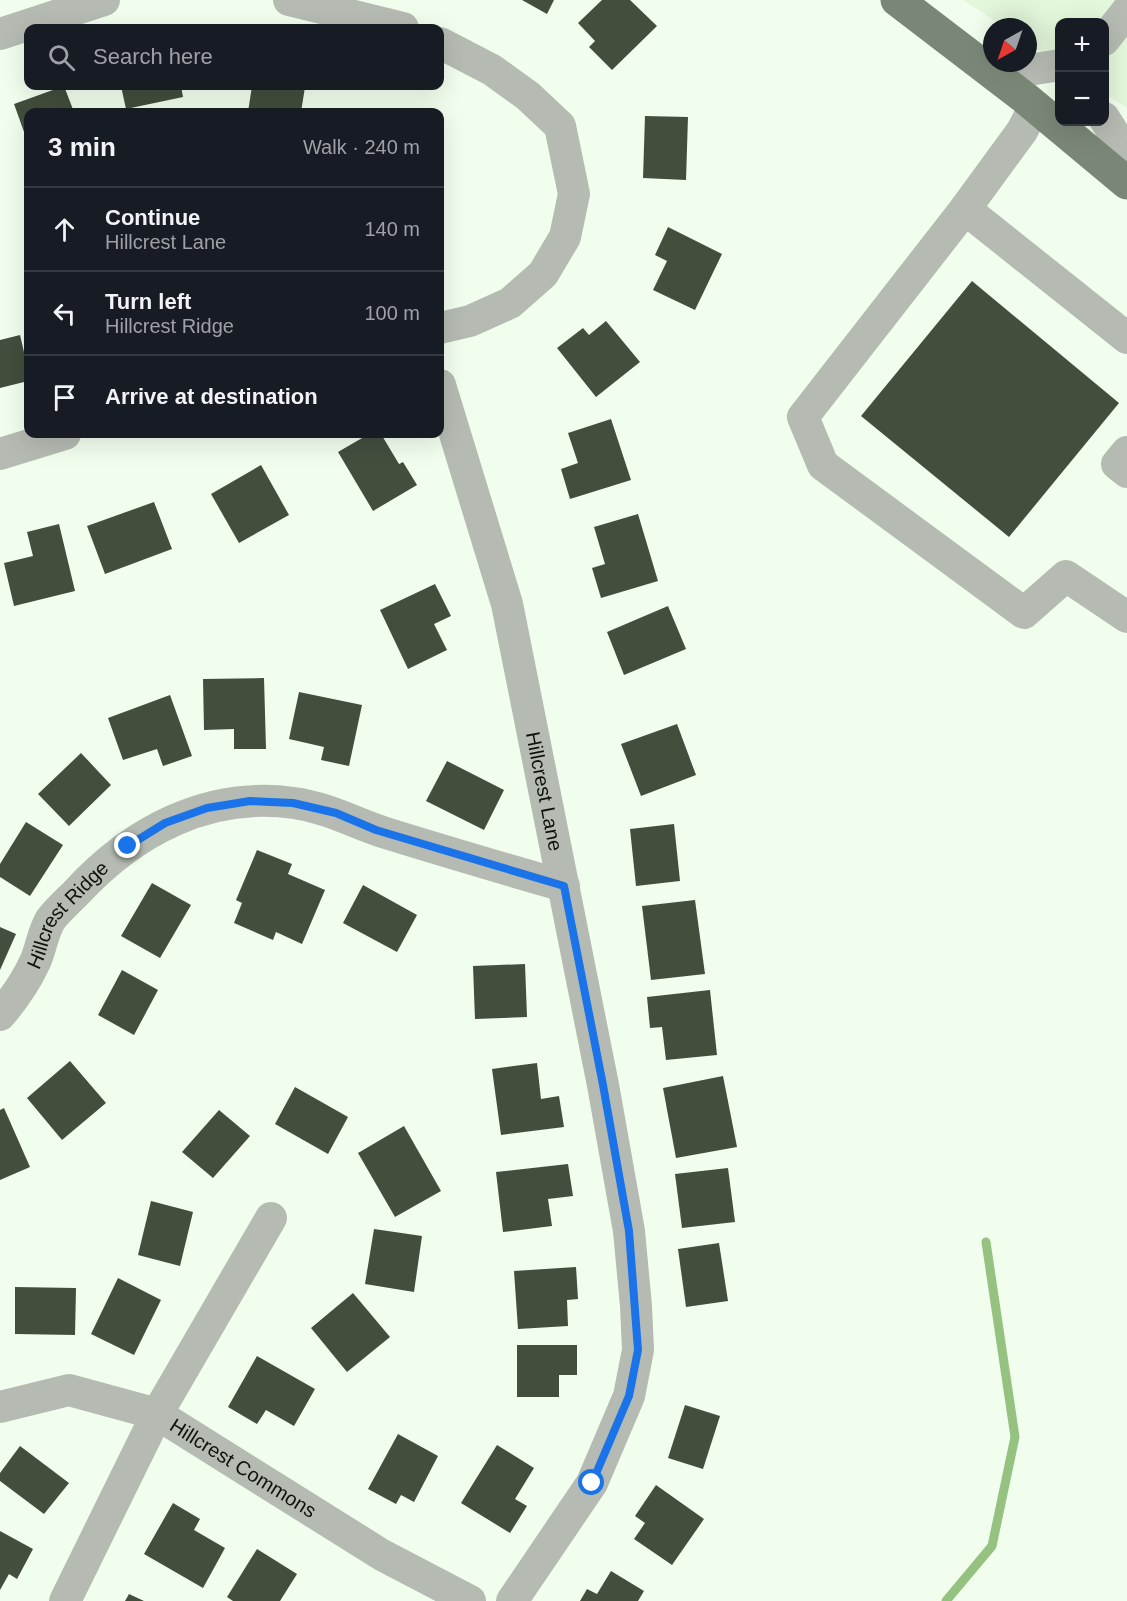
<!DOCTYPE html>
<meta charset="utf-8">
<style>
body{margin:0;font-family:Helvetica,sans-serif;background:#20242c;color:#f1f3f6}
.controls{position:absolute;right:18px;top:18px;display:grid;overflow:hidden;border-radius:12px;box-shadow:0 6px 24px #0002}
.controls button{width:54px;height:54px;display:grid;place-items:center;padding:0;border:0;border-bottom:2px solid #363941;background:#171b24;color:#f1f3f6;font:30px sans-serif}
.compass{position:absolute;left:983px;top:18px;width:54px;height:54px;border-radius:50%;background:#171b24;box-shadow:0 6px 24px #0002;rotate:220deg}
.stop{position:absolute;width:18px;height:18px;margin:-14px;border:4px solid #1a73e8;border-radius:50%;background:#fff}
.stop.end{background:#1a73e8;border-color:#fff;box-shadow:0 2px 6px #0008}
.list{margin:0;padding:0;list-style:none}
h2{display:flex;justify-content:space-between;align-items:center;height:78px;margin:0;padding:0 24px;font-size:26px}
h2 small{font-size:20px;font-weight:400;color:#9ea1a6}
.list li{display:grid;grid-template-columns:39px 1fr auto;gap:18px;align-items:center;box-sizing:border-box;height:84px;padding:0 24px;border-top:2px solid #363941}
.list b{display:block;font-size:22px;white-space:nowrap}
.list p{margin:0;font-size:20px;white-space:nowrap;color:#9ea1a6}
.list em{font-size:20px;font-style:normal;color:#9ea1a6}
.icon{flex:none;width:33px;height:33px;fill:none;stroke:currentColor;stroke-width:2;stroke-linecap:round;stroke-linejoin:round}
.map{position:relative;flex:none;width:1127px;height:1601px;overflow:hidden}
.search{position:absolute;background:#171b24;box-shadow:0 6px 24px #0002;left:24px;top:24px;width:420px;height:66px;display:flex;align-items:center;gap:15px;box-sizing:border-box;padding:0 21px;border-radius:12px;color:#9ea1a6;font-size:22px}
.panel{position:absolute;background:#171b24;box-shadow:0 6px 24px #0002;left:24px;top:108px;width:420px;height:330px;border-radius:12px}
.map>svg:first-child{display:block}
.built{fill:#e3f7db}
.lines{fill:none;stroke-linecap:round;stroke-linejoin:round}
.stream{stroke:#96c281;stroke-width:9}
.building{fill:#434e3d}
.minor{stroke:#b5bbb2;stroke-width:32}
.major{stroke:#7b8776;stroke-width:33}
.route{stroke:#1a73e8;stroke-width:8}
.labels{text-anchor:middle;stroke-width:6;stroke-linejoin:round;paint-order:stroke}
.street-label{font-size:20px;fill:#0e130c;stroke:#fff}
</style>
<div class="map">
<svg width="1127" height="1601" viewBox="0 0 1127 1601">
<rect width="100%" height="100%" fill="#f2feed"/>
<!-- built -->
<polygon class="built" points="963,0 1127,0 1127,108 1105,94 1104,22 1060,22 1059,64 1028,43 1028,27 1004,27"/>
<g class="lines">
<!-- stream -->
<polyline class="stream" points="946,1601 992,1546 1015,1437 986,1242"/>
</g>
<!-- building -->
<g class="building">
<polygon points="522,0 554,0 547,14"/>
<polygon points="602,0 630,0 657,26 612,70 589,47 595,41 578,23"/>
<polygon points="64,86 74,112 28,112 28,143 14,104"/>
<polygon points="121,86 181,86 183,97 126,109"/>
<polygon points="252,86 305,87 301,112 248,112"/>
<polygon points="645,116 688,117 686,180 643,178"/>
<polygon points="668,227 722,254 695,310 653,290 667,261 655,255"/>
<polygon points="972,281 1119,403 1009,537 861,416"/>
<polygon points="606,321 640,362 596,397 557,348 583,328 589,335"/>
<polygon points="20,335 28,369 28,381 0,388 0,340"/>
<polygon points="611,419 631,480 570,499 561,469 578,463 568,433"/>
<polygon points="369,434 381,434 399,464 403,462 417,485 373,511 338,452"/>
<polygon points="261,465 289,515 239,543 211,494"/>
<polygon points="154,502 172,549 105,574 87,526"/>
<polygon points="638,514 658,581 601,598 592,568 605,564 594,527"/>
<polygon points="59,524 75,591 14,606 4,563 33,556 27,532"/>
<polygon points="435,584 451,616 434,624 447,650 408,669 380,610"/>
<polygon points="668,606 686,649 624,675 607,632"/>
<polygon points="264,678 266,749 234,749 234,729 204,730 203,679"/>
<polygon points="299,692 362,705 349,766 321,760 324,747 289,739"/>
<polygon points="170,695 192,756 163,766 157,749 123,760 108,718"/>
<polygon points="677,724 696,775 641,796 621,744"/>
<polygon points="81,753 111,785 69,826 38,794"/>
<polygon points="447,761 504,790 484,830 426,801"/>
<polygon points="26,822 63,845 30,896 0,877 0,864"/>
<polygon points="674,824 680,881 636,886 630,829"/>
<polygon points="257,850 292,864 288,874 325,890 302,944 276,932 273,940 234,923 242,903 236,900"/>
<polygon points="152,883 191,905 160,958 121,936"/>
<polygon points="363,885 417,915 397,952 343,923"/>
<polygon points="695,900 705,974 651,980 642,906"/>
<polygon points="0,927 16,934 0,970"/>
<polygon points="525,964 527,1017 475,1019 473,966"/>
<polygon points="122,970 158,990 134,1035 98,1015"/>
<polygon points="710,990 717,1055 666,1060 662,1027 650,1028 647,997"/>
<polygon points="70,1061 106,1103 62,1140 27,1098"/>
<polygon points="537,1063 541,1099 559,1096 564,1127 501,1135 492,1069"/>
<polygon points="723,1076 737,1147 676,1158 663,1088"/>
<polygon points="295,1087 348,1117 328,1154 275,1124"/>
<polygon points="4,1108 30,1167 0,1180 0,1110"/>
<polygon points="219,1110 250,1136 213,1178 182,1152"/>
<polygon points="404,1126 441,1191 395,1217 358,1153"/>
<polygon points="568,1164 573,1196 548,1199 552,1226 503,1232 496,1172"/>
<polygon points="728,1168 735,1222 682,1228 675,1174"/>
<polygon points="151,1201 193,1212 180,1266 138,1255"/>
<polygon points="374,1229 422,1236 414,1292 365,1284"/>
<polygon points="719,1243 728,1301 686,1307 678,1249"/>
<polygon points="576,1267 578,1299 567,1300 568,1326 518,1329 514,1271"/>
<polygon points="118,1278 161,1300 134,1355 91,1334"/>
<polygon points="15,1287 76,1288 75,1335 15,1334"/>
<polygon points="353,1293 390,1337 347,1372 311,1328"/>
<polygon points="517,1345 577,1345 577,1375 559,1375 559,1397 517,1397"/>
<polygon points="257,1356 315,1389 294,1426 266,1410 257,1424 228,1407"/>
<polygon points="685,1405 720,1416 703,1469 668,1458"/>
<polygon points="398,1434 438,1456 414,1502 401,1495 396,1504 368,1489"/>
<polygon points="497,1445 534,1468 515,1499 527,1506 510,1533 461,1503"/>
<polygon points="20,1446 69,1483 44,1514 0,1481 0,1473"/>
<polygon points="656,1485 704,1519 672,1565 634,1539 645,1523 635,1516"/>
<polygon points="173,1503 200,1519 194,1530 225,1548 203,1588 144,1554"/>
<polygon points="0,1531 33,1549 17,1579 9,1574 0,1590"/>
<polygon points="257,1549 297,1574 280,1601 233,1601 227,1597"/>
<polygon points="611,1571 644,1591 638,1601 580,1601 587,1589 597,1594"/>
<polygon points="129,1594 144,1601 125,1601"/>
</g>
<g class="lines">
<!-- minor -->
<g class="minor">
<polyline points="289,0 403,28"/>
<polyline points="0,34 104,0"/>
<polyline points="1104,40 1127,11"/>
<polyline points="440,43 492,70 528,96 560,126 574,194 565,237 543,274 510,303 470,321 440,328"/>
<polyline points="993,63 1035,69 1060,65"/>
<polyline points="1035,106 1022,131 965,209 1127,338"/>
<polyline points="1104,118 1127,154"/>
<polyline points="965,209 803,417 823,465 1024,613 1066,576 1127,617"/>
<path id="s1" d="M 440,385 L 507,604 L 603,1085 L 629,1231 L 636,1306 L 638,1350 L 629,1396 L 592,1483 L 512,1601"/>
<polyline points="1127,452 1117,464 1127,472"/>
<polyline points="0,454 65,434"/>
<path id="s2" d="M 0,1015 C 14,999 26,981 35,962 C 41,949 43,931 51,919 C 58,910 68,901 76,893 C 133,831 208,791 294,803 C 330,808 356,824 389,834 C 447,852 505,869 564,886"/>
<path id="s3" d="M 0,1407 L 69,1390 L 157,1414 L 382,1555 L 470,1601"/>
<polyline points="65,1601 157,1414 271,1218"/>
</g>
<!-- major -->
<polyline class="major" points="897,0 1025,98 1127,183"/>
</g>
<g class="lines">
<!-- route -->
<polyline class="route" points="128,846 165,823 207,808 250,801 293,803 336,813 376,830 564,886 603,1085 629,1231 638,1350 629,1396 592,1483"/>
</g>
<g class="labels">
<!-- street labels -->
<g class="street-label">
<text dy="7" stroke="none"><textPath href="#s1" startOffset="420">Hillcrest Lane</textPath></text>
<text dy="7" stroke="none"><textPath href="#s2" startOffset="122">Hillcrest Ridge</textPath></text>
<text dy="7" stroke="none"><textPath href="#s3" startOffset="264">Hillcrest Commons</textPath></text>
</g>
</g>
</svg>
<div class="controls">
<button>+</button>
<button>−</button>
</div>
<svg class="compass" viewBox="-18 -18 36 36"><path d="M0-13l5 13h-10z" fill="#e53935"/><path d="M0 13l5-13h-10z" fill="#9ea1a6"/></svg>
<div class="stop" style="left:592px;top:1483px"></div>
<div class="stop end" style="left:128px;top:846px"></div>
<div class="search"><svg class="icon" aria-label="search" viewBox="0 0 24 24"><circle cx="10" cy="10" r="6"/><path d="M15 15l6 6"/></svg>Search here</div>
<section class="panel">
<h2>3 min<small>Walk · 240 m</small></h2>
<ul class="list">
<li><svg class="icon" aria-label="ahead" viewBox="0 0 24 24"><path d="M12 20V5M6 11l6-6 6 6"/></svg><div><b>Continue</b><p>Hillcrest Lane</p></div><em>140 m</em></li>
<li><svg class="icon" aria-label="left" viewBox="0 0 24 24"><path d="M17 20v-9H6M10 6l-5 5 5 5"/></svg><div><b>Turn left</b><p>Hillcrest Ridge</p></div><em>100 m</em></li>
<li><svg class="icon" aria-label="arrive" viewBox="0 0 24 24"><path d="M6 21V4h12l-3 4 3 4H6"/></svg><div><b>Arrive at destination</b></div></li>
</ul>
</section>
</div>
